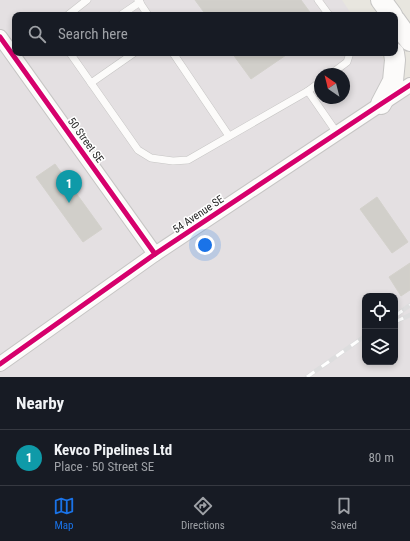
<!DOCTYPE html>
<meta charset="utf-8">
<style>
body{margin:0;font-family:"Roboto Condensed",sans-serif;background:#242831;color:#f1f3f6}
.controls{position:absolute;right:12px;bottom:12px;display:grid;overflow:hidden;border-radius:8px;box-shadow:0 2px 6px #0003}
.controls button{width:36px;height:36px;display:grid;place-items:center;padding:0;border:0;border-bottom:1px solid #363941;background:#171b24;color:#f1f3f6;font:20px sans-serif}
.compass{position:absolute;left:314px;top:68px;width:36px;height:36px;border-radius:50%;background:#171b24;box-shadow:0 2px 6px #0003;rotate:325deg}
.you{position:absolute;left:205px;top:245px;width:14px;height:14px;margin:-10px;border:3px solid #fff;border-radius:50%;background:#1a73e8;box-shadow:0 0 0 6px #1a73e833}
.badge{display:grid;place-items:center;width:26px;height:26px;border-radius:50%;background:#1a73e8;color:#fff;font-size:13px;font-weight:700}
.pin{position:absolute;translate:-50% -33px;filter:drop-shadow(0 1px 2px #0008)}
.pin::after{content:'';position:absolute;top:21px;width:14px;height:12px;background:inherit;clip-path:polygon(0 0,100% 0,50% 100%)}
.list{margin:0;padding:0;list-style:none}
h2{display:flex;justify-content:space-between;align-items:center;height:52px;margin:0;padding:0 16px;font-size:17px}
h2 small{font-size:13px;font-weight:400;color:#9ea1a6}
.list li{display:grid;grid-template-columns:26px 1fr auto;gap:12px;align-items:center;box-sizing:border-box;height:56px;padding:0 16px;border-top:1px solid #363941}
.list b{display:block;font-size:15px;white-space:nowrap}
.list p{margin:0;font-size:13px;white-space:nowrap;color:#9ea1a6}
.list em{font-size:13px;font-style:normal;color:#9ea1a6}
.icon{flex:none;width:22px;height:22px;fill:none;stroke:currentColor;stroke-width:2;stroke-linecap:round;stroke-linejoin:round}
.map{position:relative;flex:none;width:410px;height:377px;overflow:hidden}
.search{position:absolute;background:#171b24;box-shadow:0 2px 6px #0003;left:12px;right:12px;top:12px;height:44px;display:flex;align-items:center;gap:10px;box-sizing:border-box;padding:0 14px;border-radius:8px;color:#9ea1a6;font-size:15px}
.sheet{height:108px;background:#171b24}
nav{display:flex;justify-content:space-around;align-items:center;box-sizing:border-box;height:56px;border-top:1px solid #363941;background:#171b24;font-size:11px;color:#9ea1a6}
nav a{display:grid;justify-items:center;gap:2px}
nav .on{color:#1a73e8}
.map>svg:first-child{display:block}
.industrial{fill:#e4e0e2;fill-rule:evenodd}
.building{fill:#d1cfca;stroke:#d3d1cb}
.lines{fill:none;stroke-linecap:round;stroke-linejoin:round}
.lane-casing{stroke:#c6c5c4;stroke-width:8}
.street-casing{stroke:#c6c5c4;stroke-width:16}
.secondary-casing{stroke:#c6c5c4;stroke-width:22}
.lane{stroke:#fcfbfa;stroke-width:7}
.street{stroke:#fcfbfa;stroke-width:14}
.secondary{stroke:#fcfbfa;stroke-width:20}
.rail-casing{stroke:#ddddde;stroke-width:4.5}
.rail{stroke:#fff;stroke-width:3;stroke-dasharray:9;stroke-linecap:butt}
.cycleway-casing{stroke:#fff;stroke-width:8}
.cycleway{stroke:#d6006c;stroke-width:5}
.labels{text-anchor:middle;stroke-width:3;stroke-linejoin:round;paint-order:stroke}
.street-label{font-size:11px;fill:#2a2a2a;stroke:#fff}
</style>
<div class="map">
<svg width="410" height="377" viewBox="0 0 410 377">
<rect width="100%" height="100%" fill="#e8e6df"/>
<!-- industrial -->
<path class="industrial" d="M 0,0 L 342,0 L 352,15 L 15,15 L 15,53 L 379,53 L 410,97 L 410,377 L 0,377 ZM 320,74 L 344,74 L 344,98 L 320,98 ZM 365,296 L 395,296 L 395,362 L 365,362 Z"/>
<!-- building -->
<g class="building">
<polygon points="195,0 301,0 312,15 206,15"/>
<polygon points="232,53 289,53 251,79"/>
<polygon points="55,164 102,229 83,242 36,177"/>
<polygon points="377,197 408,242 392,253 360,209"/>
<polygon points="410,263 410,290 401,296 389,277"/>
</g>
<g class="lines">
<defs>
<g id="lane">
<polyline points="138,0 148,15"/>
<polyline points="318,0 329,15"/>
<polyline points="68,15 87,0"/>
<polyline points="121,15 140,2"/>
<polyline points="70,53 138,150 151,158 173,161 188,160 308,91"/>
<polyline points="173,53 229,136"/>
<polyline points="331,74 347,62 350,53"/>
<polyline points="320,82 308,91 337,133"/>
<polyline points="91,83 134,53"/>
</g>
<g id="street">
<polyline points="0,37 155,254"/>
<polyline points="0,364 155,254 381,104 410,85"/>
</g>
<g id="secondary">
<polyline points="381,0 392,15"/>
<polyline points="395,20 410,41"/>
<polyline points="381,104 393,81 395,60 394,53"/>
</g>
</defs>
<!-- lane casing -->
<use href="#lane" class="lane-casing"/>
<!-- street casing -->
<use href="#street" class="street-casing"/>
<!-- secondary casing -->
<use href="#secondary" class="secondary-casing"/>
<!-- lane -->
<use href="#lane" class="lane"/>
<!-- street -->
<use href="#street" class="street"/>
<!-- secondary -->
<use href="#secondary" class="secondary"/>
<defs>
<g id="rail">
<polyline points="395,316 410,305"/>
<polyline points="395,322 410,315"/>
<polyline points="307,377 365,336"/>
</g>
</defs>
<!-- rail casing -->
<use href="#rail" class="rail-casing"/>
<!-- rail -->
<use href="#rail" class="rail"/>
<defs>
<g id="cycleway">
<polyline points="0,37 155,254"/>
<polyline points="0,364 155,254 381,104 410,85"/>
</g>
</defs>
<!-- cycleway casing -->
<use href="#cycleway" class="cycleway-casing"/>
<!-- cycleway -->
<use href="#cycleway" class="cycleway"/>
</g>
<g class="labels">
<!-- street labels -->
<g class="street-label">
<text transform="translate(86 140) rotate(54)" y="4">50 Street SE</text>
<text transform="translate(198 214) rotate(-34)" y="4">54 Avenue SE</text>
</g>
</g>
</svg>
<div class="controls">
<button><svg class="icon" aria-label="locate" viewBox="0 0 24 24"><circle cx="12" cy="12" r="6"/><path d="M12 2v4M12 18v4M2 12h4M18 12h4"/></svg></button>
<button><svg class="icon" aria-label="layers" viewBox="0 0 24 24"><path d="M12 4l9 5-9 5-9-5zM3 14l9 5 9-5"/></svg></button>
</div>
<svg class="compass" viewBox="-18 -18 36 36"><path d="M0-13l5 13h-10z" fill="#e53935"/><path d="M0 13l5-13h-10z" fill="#9ea1a6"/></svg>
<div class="you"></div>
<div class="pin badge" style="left:69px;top:203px;background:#0f9aa8">1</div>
<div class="search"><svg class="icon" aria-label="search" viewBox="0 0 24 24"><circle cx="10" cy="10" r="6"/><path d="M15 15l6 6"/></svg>Search here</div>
</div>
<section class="sheet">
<h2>Nearby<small></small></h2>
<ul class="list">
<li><span class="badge" style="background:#0f9aa8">1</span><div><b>Kevco Pipelines Ltd</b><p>Place · 50 Street SE</p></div><em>80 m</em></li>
</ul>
</section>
<nav>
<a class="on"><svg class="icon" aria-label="map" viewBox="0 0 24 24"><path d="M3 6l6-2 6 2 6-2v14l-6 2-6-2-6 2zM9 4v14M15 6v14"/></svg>Map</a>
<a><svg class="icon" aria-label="directions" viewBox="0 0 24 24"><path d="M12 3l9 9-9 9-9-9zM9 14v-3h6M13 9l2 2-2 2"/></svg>Directions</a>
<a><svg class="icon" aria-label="saved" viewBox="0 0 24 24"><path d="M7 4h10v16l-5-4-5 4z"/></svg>Saved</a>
</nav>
